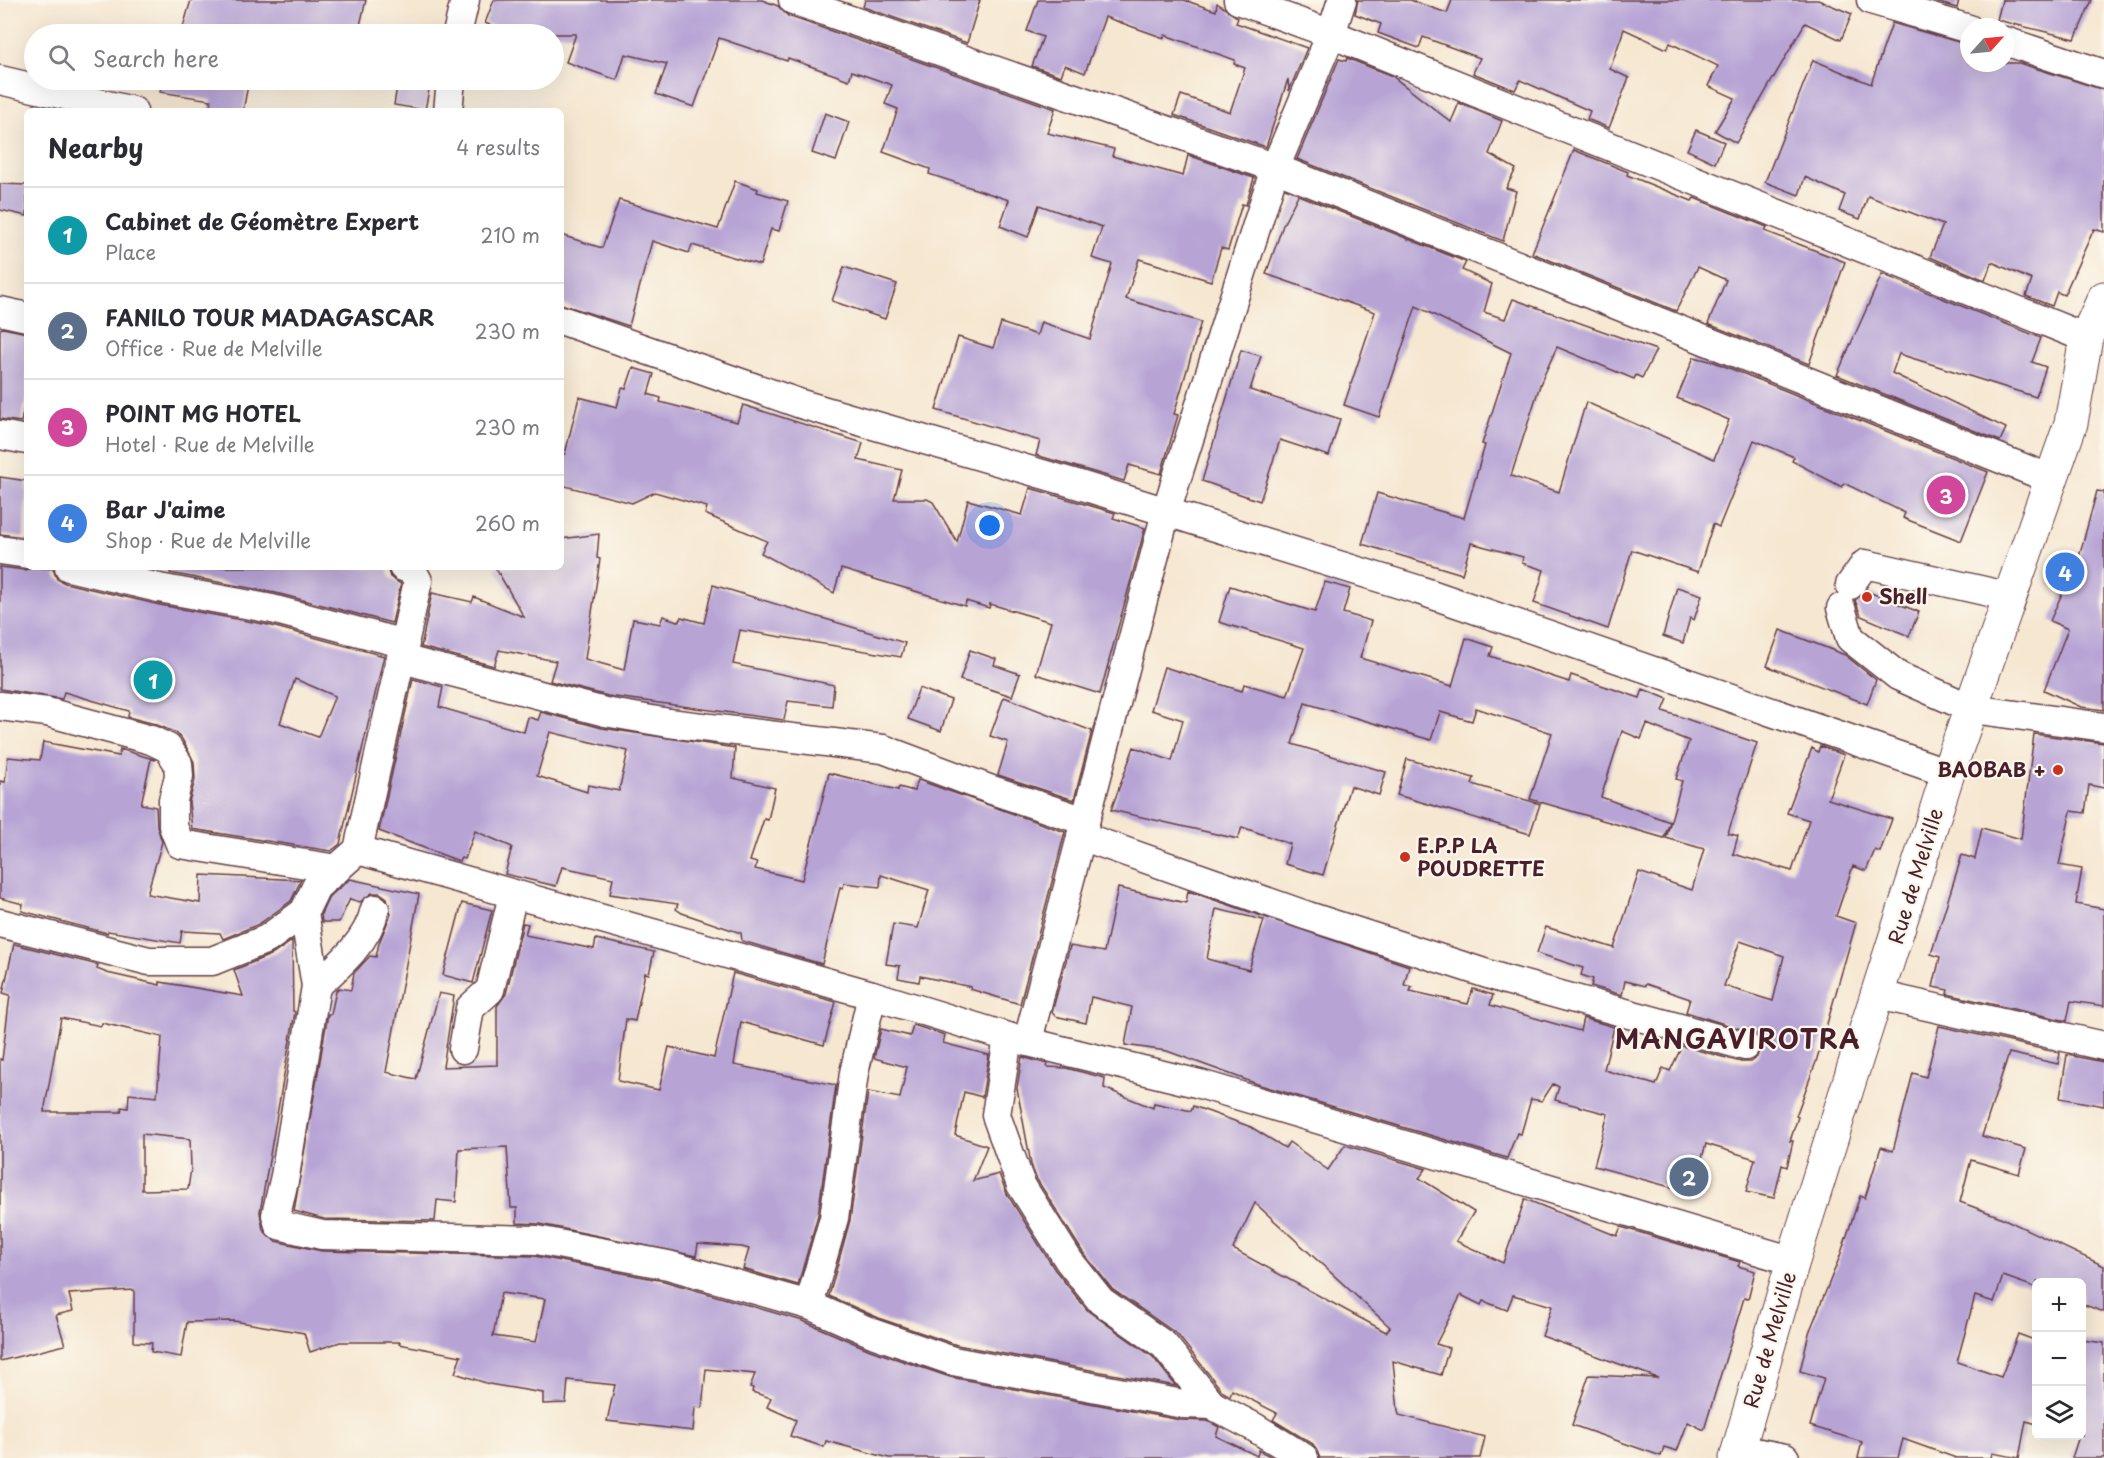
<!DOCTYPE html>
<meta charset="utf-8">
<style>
body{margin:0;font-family:"Playpen Sans",sans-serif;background:#f2f2f3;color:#2b2b33}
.controls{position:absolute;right:18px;bottom:18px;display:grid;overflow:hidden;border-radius:9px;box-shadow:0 6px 24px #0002}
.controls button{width:54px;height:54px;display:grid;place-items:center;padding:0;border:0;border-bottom:2px solid #e1e1e2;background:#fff;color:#2b2b33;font:30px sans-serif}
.compass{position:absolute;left:1960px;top:18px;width:54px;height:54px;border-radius:50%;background:#fff;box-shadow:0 6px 24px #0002;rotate:63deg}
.you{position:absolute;left:990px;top:526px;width:21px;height:21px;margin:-15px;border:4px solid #fff;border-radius:50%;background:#1a73e8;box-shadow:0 0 0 9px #1a73e833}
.badge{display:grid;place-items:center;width:39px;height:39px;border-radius:50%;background:#b45309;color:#fff;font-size:20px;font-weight:700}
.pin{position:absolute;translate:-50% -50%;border:3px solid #fff;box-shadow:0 2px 6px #0006}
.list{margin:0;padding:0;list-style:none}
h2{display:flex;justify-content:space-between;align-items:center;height:78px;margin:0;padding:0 24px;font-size:26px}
h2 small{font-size:20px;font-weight:400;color:#7c7c81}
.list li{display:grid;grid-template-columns:39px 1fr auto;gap:18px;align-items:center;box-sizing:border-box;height:96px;padding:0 24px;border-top:2px solid #e1e1e2}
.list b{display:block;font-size:22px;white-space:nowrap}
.list p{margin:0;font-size:20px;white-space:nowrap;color:#7c7c81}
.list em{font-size:20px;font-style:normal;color:#7c7c81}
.icon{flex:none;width:33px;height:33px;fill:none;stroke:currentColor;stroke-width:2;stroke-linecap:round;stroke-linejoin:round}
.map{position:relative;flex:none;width:2104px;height:1458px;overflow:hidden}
.search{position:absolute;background:#fff;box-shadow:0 6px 24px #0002;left:24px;top:24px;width:540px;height:66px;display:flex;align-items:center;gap:15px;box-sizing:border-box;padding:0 21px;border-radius:33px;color:#7c7c81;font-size:22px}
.panel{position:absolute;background:#fff;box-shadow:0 6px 24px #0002;left:24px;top:108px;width:540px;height:462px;border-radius:9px}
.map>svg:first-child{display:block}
.building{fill:#b7a4d5;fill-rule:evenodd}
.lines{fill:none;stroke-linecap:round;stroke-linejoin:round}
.minor-casing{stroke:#643d44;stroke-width:31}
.major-casing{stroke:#643d44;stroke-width:35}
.minor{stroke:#fff;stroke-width:28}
.major{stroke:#fff;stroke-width:33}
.poi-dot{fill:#c8321e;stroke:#fbf7ec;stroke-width:2}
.labels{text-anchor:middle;stroke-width:4.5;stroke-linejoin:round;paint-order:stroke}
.poi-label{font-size:20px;font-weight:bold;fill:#4a1f2b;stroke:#fbf7ec;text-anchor:start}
.street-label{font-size:20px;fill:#4a1f2b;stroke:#fbf7ec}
.district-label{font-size:26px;font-weight:bold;letter-spacing:1.5px;fill:#4a1f2b;stroke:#fbf7ec}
</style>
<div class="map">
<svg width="2104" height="1458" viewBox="0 0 2104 1458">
<rect width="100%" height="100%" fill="#fbf7ec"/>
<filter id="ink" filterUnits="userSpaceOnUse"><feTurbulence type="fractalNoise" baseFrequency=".0167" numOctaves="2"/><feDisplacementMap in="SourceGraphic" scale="12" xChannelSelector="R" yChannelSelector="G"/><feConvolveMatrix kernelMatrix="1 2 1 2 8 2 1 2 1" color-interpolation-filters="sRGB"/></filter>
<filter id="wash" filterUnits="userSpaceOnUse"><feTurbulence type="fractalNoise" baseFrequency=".008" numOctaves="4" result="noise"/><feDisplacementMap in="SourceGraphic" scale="24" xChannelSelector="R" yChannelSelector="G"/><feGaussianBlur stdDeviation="1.35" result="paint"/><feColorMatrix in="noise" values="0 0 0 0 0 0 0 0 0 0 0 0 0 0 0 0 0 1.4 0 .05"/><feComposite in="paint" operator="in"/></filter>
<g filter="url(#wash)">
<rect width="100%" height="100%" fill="#f6e7d1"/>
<g id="blocks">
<!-- building -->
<g class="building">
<polygon points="191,0 366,0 358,34 181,34"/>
<polygon points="494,0 762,0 778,6 788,16 1055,109 1047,133 1114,149 1112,156 1183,176 1188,155 1254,178 1246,205 1242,204 1228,250 1221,248 1211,281 1139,259 1126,299 1201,322 1174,414 1178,415 1161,474 1129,465 1124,481 1036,455 1040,441 936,410 958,337 993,348 1001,323 1037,335 1041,322 1090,339 1112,264 1092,258 1102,227 1039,205 1028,237 1000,226 1009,200 929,174 930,169 883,152 898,109 885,104 892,85 852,71 849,80 788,58 787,61 719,38 694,107 656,94 667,64 625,54 617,80 566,62 576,34 513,34 485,23"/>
<polygon points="865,0 980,0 967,43 863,7"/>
<polygon points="1038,0 1184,0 1216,11 1217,3 1238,18 1236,23 1307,48 1289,91 1288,79 1266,147 1174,115 1181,95 1230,112 1245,68 1234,64 1235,60 1165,35 1164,38 1105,17 1085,73 1065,65 1061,76 1032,66 1043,37 1027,31"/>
<polygon points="1358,0 1410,0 1447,13 1452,0 1818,0 1852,14 1841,40 1805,23 1736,143 1715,131 1735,98 1708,86 1718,66 1670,43 1667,49 1624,29 1610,69 1629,78 1609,128 1587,119 1590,111 1520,80 1515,90 1473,73 1480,58 1423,37 1419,48 1378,33 1381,24 1355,14"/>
<polygon points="1929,0 1959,0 1957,8"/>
<polygon points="2002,0 2092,0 2075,39 1997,20"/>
<polygon points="1892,23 1969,45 1969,63 2019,63 2104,90 2104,232 2094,229 2064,295 2057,292 2052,306 2026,296 2032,280 1992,262 1985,280 1930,257 1943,225 1868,196 1860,219 1839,211 1845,195 1805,177 1799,195 1765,182 1813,60 1871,84"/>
<polygon points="1347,58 1392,76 1451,122 1459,103 1502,121 1489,154 1516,169 1506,188 1516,191 1503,241 1297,159 1339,59 1346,61"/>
<polygon points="162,80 249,80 243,111 209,111 211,100 160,92"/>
<polygon points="398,80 431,80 425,110 394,105"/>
<polygon points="825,113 849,122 836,161 812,153"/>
<polygon points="1696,130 1724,142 1715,163 1687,150"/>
<polygon points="1574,150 1628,172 1627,175 1692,201 1694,198 1767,227 1765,231 1845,262 1809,364 1708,324 1726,280 1698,267 1676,311 1532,253"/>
<polygon points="735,181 758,189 757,192 788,201 779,231 771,229 760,265 692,245 689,253 652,241 629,326 561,304 561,235 602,248 619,200 718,229"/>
<polygon points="0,184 27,185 27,216 0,210"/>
<polygon points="1298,195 1466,262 1462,270 1492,284 1484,312 1505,319 1513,299 1656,350 1642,378 1636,375 1634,379 1557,347 1541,382 1511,476 1559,492 1586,402 1714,459 1729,420 1677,398 1694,357 1714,362 1988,472 1961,541 1903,518 1905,513 1844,483 1842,487 1792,461 1794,457 1754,440 1719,527 1713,524 1698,572 1632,550 1608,629 1534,603 1544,570 1522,563 1523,557 1471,543 1462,574 1362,544 1377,493 1464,518 1485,445 1482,444 1511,353 1416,306 1379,417 1344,405 1375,312 1266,274 1283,225"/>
<polygon points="844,267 897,284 885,319 832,301"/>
<polygon points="1882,274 2041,338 2032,362 2046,367 2036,397 1899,354 1892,373 2006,428 2000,441 1837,375"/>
<polygon points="3,328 27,333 27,392 21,422 0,419 0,329"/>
<polygon points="1241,350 1261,356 1250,390 1340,419 1329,456 1280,440 1260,501 1202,481"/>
<polygon points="633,368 654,374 648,394 661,398 660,402 737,422 743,405 863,443 858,460 902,470 894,499 927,499 933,502 957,542 968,500 1022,515 1030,488 1115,513 1113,518 1145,528 1100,694 1036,674 1051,622 990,604 989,608 966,601 965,606 841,569 834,593 761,553 767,541 705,514 707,507 655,492 632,503 561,485 561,453 565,454 579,397 617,407 622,388 626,389"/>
<polygon points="0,477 27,481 24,537 0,534"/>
<polygon points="2097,491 2104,492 2104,710 2081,707 2044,690 2068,629 2050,621 2064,589 2049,584 2061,551 2079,557"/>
<polygon points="599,534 597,558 600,559 585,659 624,670 633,619 660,624 663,616 680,622 681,617 704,623 713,585 905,643 901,657 740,630 733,664 834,685 832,706 788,701 784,720 608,696 550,681 556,661 499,650 494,666 421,647 432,593 472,602 474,597 524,617 495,567 561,567 561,539"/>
<path d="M 0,567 L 25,570 L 36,567 L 53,569 L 57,579 L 65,583 L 160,605 L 268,625 L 384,656 L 340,844 L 331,851 L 192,829 L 189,802 L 195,780 L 194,762 L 182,739 L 176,733 L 155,724 L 128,717 L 129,711 L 64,692 L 62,699 L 0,689 ZM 295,679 L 335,696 L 318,737 L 280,723 Z"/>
<polygon points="172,567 387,567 390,577 401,584 392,623 276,593 170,573"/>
<path d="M 1325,582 L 1350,589 L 1343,613 L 1371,621 L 1360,658 L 1452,686 L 1466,638 L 1493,647 L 1490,656 L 1569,682 L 1571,675 L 1640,698 L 1643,689 L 1668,699 L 1663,711 L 1757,743 L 1728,833 L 1738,836 L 1733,854 L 1792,871 L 1809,820 L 1787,813 L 1812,748 L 1818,752 L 1820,746 L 1844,755 L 1828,799 L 1892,819 L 1880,852 L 1875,850 L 1866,871 L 1853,866 L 1836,916 L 1856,923 L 1816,1062 L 1796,1116 L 1798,1117 L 1790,1141 L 1793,1141 L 1787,1167 L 1782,1165 L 1774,1198 L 1746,1192 L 1755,1159 L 1706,1144 L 1692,1193 L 1594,1166 L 1608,1114 L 1555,1100 L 1559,1087 L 1553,1084 L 1542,1101 L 1531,1099 L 1521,1134 L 1517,1133 L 1507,1158 L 1260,1085 L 1167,1051 L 1125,1045 L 1132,1007 L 1091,997 L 1086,1023 L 1055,1016 L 1052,1012 L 1070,946 L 1104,952 L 1118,888 L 1186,903 L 1188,891 L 1409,966 L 1404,985 L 1412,987 L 1410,991 L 1468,1004 L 1473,989 L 1493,995 L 1490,1005 L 1580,1031 L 1583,1018 L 1614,1027 L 1604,1070 L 1656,1085 L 1663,1068 L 1670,1071 L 1682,1046 L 1741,1062 L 1750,1062 L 1757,1057 L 1761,1042 L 1756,1034 L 1686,1012 L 1690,999 L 1646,984 L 1645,986 L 1625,981 L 1622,995 L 1591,986 L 1593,979 L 1581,975 L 1583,968 L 1537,953 L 1546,927 L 1614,948 L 1639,872 L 1692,890 L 1704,849 L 1666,838 L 1682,781 L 1676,779 L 1689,741 L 1647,724 L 1641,739 L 1622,731 L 1601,797 L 1670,822 L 1664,838 L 1530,799 L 1552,733 L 1476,708 L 1472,721 L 1440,712 L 1431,740 L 1305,703 L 1292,744 L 1386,772 L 1379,795 L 1350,786 L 1323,875 L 1285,864 L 1290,844 L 1242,827 L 1238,839 L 1111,810 L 1134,747 L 1172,761 L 1183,720 L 1151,710 L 1164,667 L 1242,691 L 1244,684 L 1287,696 L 1304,648 L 1219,622 L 1230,586 L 1315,612 ZM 1216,909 L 1264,920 L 1249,970 L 1207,959 ZM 1740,941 L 1784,956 L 1773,1001 L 1724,986 Z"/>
<polygon points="1677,587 1702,595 1694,620 1690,618 1683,643 1663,636"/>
<polygon points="1866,591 1919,612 1909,636 1861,616 1855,600"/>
<polygon points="1780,630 1845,655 1876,680 1867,704 1767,666"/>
<polygon points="970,650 996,659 994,665 1020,674 1012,696 960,680"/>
<path d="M 413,679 L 443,687 L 439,707 L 524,732 L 528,717 L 538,720 L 541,712 L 602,728 L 735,748 L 733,778 L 775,788 L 768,820 L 764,819 L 750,861 L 757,863 L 755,869 L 802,880 L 829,773 L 898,790 L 899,787 L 914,791 L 918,780 L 1065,832 L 1020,1004 L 970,989 L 971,987 L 920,976 L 919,982 L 898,978 L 900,966 L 886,964 L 893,924 L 918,928 L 929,890 L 881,875 L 880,887 L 844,883 L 843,888 L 840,887 L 822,964 L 742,941 L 741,933 L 682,913 L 676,909 L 678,904 L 610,894 L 613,878 L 562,867 L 556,886 L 505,874 L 512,847 L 475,831 L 465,859 L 461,858 L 459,861 L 379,831 ZM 550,732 L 628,751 L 619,791 L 588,785 L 587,792 L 537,776 Z"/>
<polygon points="919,688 951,700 941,731 908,719"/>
<polygon points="1004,697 1092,731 1074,800 998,775 1008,742 990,736"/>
<polygon points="2034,734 2104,743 2104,788 2089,785 2085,813 2071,811 2059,865 2082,869 2076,904 2104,909 2104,1006 2071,1001 2067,1021 1947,994 1948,990 1933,987 1940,957 1931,954 1962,855 1975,859 1982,828 2021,839"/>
<polygon points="43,742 119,756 120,749 156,760 151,759 141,804 156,807 157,826 162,842 147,894 200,903 201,875 301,880 291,901 259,924 223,939 220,933 182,931 180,943 108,931 107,933 22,911 23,904 0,898 0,781 5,782 8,757 40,760"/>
<polygon points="1407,759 1474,778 1472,784 1540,804 1530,834 1397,795"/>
<polygon points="350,879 419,894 386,1072 416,1079 439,993 454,996 443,1067 497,1065 497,1006 506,994 523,923 528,924 525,935 594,949 596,939 654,952 649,974 645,973 635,1021 626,1019 618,1081 659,1090 669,1047 714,1058 733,973 836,1002 824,1045 741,1022 734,1065 836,1085 818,1215 798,1285 743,1269 749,1249 742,1247 698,1244 696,1256 540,1224 517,1223 517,1208 511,1208 507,1147 459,1149 456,1202 437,1200 435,1221 324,1219 294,1211 328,1014 331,1014 336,991 339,988 351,990 354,973 370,956 376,957 379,943 391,914 387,898 380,893 372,893 360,902 350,899 339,922 322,922 321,914 329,897"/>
<polygon points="462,903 492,910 473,983 443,975"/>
<path d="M 292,941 L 293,1011 L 295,1012 L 260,1212 L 263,1230 L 275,1241 L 322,1251 L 535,1256 L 664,1281 L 803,1321 L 870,1350 L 950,1377 L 1180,1420 L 1208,1421 L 1219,1427 L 1216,1436 L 1257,1456 L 1259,1450 L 1273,1458 L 889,1458 L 826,1441 L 824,1447 L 790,1436 L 796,1420 L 767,1407 L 771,1398 L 752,1392 L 753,1388 L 750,1387 L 755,1374 L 706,1369 L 702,1408 L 695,1407 L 693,1431 L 607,1421 L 615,1385 L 568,1380 L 566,1403 L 543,1404 L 543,1393 L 489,1384 L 455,1373 L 461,1356 L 399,1344 L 400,1342 L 340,1342 L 310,1352 L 304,1333 L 234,1321 L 187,1322 L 181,1357 L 151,1352 L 152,1343 L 134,1342 L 134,1290 L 69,1294 L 73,1311 L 56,1315 L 65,1345 L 0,1361 L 0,1059 L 2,1060 L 10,995 L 3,993 L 14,944 L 98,965 L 97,969 L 107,973 L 160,985 L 160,982 L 243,996 L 234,970 L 273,954 ZM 61,1018 L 101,1026 L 102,1023 L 162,1037 L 157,1097 L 129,1094 L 128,1108 L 122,1107 L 121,1112 L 44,1112 ZM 142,1134 L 190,1139 L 191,1168 L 188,1189 L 142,1190 ZM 501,1293 L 545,1299 L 536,1342 L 493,1336 Z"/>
<polygon points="913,1025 945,1035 943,1043 989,1055 982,1097 964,1092 955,1135 987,1146 973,1181 999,1174 1007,1194 1055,1270 1088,1311 1153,1357 1176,1386 957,1345 881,1319 829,1296 850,1220 868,1092 900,1098 907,1067 874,1058 881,1029 910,1036"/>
<polygon points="1939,1026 2060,1053 2058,1064 2009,1053 1982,1136 2026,1149 2019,1174 1971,1160 1960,1202 1998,1216 2104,1266 2104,1312 2082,1304 2082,1282 2037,1282 2037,1288 2003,1276 1994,1302 1975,1296 1957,1362 2001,1377 2018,1334 2037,1341 2037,1424 2026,1421 2019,1458 1992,1453 1991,1458 1956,1458 1903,1439 1898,1458 1858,1458 1862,1442 1810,1426 1824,1378 1800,1371 1809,1333 1840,1256 1860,1196 1865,1198 1881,1147 1893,1151 1913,1073 1926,1077"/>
<polygon points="2067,1055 2104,1062 2104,1106 2060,1098"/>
<path d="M 1022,1057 L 1048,1064 L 1047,1067 L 1066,1068 L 1105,1078 L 1104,1088 L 1153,1108 L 1154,1103 L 1191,1111 L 1193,1106 L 1251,1127 L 1285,1148 L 1289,1142 L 1328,1170 L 1345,1145 L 1426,1169 L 1419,1178 L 1474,1212 L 1456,1241 L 1503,1263 L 1525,1199 L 1617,1236 L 1621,1227 L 1740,1262 L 1738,1266 L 1755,1271 L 1748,1299 L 1744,1298 L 1704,1430 L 1688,1422 L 1677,1451 L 1664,1447 L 1661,1456 L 1572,1425 L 1589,1375 L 1658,1378 L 1542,1336 L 1552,1306 L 1513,1295 L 1507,1310 L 1483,1301 L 1481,1305 L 1461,1295 L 1436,1344 L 1449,1348 L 1441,1375 L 1393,1361 L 1398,1411 L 1399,1415 L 1485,1437 L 1480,1458 L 1320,1458 L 1313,1444 L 1273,1420 L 1277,1413 L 1232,1390 L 1230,1396 L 1223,1392 L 1177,1334 L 1112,1289 L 1082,1251 L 1036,1178 L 1031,1164 L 1017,1088 ZM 1255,1203 L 1390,1327 L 1386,1332 L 1233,1249 Z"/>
<polygon points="2082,1340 2104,1343 2104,1458 2072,1458 2079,1436 2082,1436"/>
</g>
</g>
</g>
<g filter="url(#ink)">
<use href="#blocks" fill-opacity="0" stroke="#643d44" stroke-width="1.5"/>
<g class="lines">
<defs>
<g id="minor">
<polyline points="793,0 1275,168 2051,479"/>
<polyline points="1238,0 1331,34 2086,338"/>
<polyline points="1871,0 1969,29"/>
<polyline points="457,34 465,0"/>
<polyline points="2005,41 2104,74"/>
<polyline points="0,80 133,111"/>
<polyline points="448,111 451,80"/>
<polyline points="0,311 27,317"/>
<polyline points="561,320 801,404 1073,483 1419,590 1948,773"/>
<polyline points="0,435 27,440"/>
<polyline points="0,550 27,554"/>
<polyline points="69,567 159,588 272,609 405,644"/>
<polyline points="1850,585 1865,564 2011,597"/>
<polyline points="1841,608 1850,638 1898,676 1972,709 2104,727"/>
<polyline points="402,659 605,712 669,723 883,749 989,789 1085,821"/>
<polyline points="0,706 47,712 151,740 168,748 178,763 179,776 173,800 173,826 180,844 337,869"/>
<polyline points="1081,836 1308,916 1506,980 1745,1046"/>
<polyline points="358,850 418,581 412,570 403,567"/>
<path d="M 375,909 C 368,941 340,965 316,986 L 285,1176 L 276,1215 L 279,1225 L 322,1235 L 537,1240 L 668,1265 L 809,1305 L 875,1334 L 953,1361 L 1183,1404 L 1212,1405 L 1254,1427 L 1304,1458"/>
<polyline points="304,912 316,986"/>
<polyline points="0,923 149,961 212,961 267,939 304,912 316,887 358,850 872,995 1008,1037 1200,1084 1793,1261"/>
<polyline points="1878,995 2104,1046"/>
<polyline points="1008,1037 996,1115 1021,1185 1069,1261 1101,1301 1164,1345 1212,1405"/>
<polyline points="1028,1040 1166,512 1275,168 1331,34 1342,0"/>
<polyline points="463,1049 470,1008 490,990 513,895"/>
<polyline points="809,1305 834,1218 854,1073 872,995"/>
<polyline points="1739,1449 1785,1458"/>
</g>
<polyline id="major" points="1736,1458 1793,1261 1851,1076 1948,773 2071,423 2086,338 2104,298"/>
</defs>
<!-- minor casing -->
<use href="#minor" class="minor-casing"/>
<!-- major casing -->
<use href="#major" class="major-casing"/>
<!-- minor -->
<use href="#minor" class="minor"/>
<!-- major -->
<use href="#major" class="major"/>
</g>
</g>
<!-- markers -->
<g class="poi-dot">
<circle cx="1867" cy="597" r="6"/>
<circle cx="2058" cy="770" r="6"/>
<circle cx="1405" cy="857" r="6"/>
</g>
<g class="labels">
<!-- poi labels -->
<g class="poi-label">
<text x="1879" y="604">Shell</text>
<text x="2046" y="777" text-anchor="end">BAOBAB +</text>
<text x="1417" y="853">E.P.P LA<tspan x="1417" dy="23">POUDRETTE</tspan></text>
</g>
<!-- street labels -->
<g class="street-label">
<text transform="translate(1916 876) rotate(-73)" y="7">Rue de Melville</text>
<text transform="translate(1770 1340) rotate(-74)" y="7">Rue de Melville</text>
</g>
<!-- district labels -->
<g class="district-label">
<text x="1738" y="1049">MANGAVIROTRA</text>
</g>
</g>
</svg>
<div class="controls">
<button>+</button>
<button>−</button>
<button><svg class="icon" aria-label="layers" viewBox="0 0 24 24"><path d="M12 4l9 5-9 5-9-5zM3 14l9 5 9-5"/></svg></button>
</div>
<svg class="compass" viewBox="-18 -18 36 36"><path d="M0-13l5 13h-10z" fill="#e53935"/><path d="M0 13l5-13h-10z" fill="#7c7c81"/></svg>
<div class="you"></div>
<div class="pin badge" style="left:153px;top:680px;background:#0f9aa8">1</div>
<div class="pin badge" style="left:1689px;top:1177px;background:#5c6f8a">2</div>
<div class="pin badge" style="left:1946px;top:495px;background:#d1479c">3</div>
<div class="pin badge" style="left:2065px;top:572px;background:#3f7fe0">4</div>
<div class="search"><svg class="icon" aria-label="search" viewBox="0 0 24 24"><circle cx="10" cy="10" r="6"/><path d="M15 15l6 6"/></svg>Search here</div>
<section class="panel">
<h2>Nearby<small>4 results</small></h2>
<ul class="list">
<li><span class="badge" style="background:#0f9aa8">1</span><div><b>Cabinet de Géomètre Expert</b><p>Place</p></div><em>210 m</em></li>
<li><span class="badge" style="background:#5c6f8a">2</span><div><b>FANILO TOUR MADAGASCAR</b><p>Office · Rue de Melville</p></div><em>230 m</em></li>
<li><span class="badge" style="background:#d1479c">3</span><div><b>POINT MG HOTEL</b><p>Hotel · Rue de Melville</p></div><em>230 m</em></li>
<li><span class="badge" style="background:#3f7fe0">4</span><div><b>Bar J'aime</b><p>Shop · Rue de Melville</p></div><em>260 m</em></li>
</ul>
</section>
</div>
